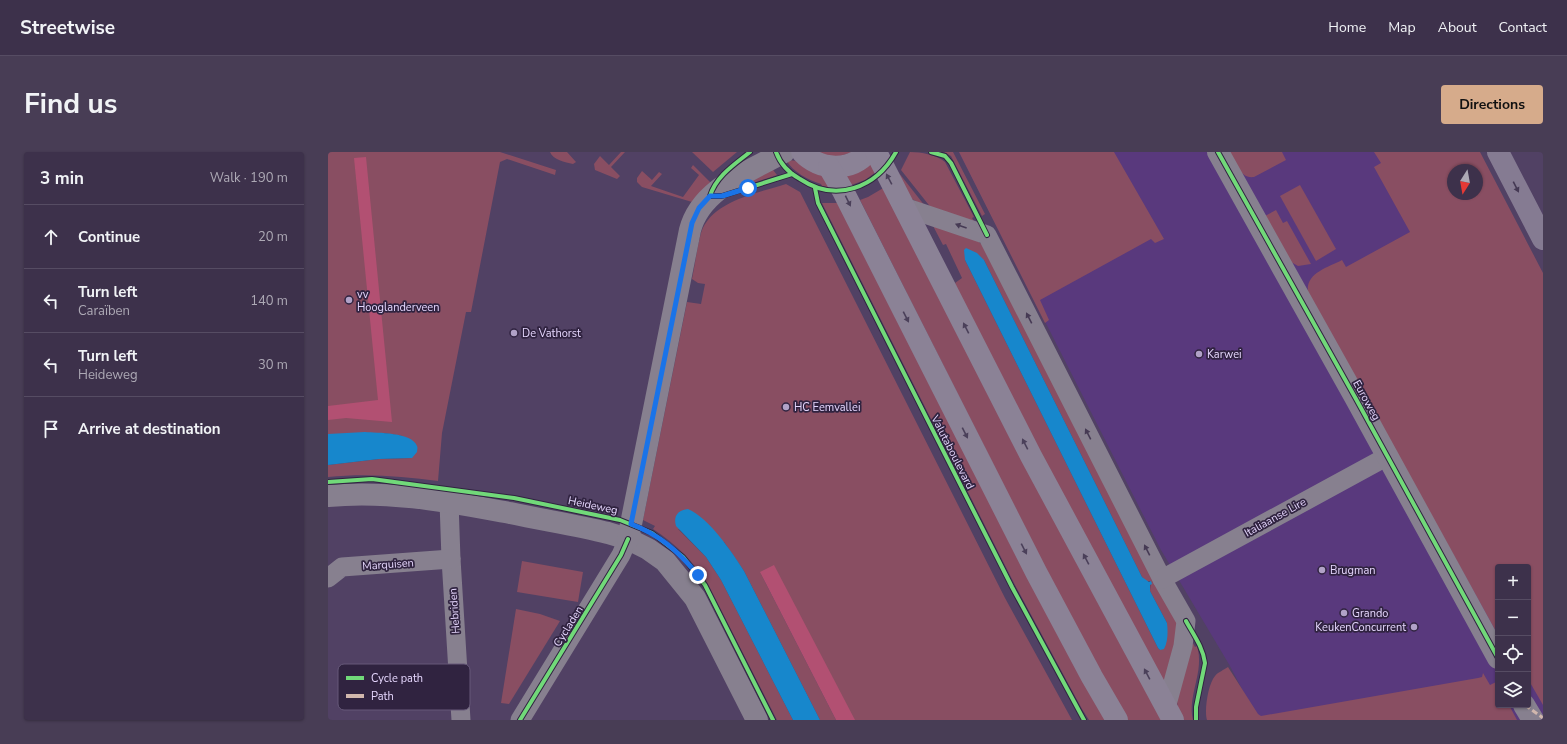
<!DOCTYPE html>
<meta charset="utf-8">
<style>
body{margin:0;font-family:"Nunito Sans",sans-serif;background:#483d55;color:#f1f3f6}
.controls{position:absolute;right:12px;bottom:12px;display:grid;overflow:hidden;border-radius:4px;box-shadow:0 1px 3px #0004}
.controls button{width:36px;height:36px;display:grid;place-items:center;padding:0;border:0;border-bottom:1px solid #564c63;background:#3d314b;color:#f1f3f6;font:20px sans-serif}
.compass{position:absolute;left:1119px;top:12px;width:36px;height:36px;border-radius:50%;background:#3d314b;box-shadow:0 1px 3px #0004;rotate:191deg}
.stop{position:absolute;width:12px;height:12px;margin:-9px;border:3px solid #1a73e8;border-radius:50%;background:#fff}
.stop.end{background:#1a73e8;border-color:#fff;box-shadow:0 1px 4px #0008}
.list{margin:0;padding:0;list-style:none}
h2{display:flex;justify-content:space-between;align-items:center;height:52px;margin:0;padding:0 16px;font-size:17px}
h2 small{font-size:13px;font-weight:400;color:#ada9b5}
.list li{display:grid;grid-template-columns:26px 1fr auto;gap:12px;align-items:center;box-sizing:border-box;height:64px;padding:0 16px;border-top:1px solid #564c63}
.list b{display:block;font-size:15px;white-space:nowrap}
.list p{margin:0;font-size:13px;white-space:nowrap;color:#ada9b5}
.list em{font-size:13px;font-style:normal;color:#ada9b5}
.icon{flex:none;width:22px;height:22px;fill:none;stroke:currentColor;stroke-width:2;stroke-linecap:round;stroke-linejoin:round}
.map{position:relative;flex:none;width:1215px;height:568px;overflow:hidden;border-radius:4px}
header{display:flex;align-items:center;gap:24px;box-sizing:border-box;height:56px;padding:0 20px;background:#3d314b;border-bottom:1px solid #564c63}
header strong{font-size:19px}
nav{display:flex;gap:22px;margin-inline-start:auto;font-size:14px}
.intro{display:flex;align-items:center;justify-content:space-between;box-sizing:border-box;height:96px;padding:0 24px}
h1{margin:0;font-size:28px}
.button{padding:10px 18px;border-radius:4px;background:#d6ab8b;color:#111;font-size:14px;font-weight:700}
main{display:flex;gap:24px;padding:0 24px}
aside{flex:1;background:#3d314b;border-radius:4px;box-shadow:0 1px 3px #0004}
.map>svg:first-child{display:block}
.built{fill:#59397d;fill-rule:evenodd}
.green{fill:#894e62;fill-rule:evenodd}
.forest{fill:#b25072}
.water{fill:#1787cc}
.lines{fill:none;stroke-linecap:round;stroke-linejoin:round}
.minor{stroke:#87808f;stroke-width:19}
.tertiary{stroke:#87808f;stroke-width:22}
.secondary{stroke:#8b8296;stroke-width:22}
.motorway{stroke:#857b92;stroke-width:22}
.quiet{stroke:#d1b7ad;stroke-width:3;stroke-dasharray:6 3;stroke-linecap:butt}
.cycleway-casing{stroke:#302340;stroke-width:6}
.cycleway{stroke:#71d979;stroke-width:4}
.oneway{fill:#4b405a}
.oneway2{fill:#453954}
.oneway3{fill:#463a54}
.route{stroke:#1a73e8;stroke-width:5}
.poi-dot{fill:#b1a2c7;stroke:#302340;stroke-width:1.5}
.labels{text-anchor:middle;stroke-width:3.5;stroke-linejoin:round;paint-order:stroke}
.poi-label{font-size:11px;fill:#e5d6fd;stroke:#302340;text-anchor:start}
.street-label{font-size:11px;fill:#e5d6fd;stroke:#302340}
.key{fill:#302340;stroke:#665979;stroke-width:1}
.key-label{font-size:11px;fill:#e5d6fd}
</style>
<header>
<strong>Streetwise</strong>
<nav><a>Home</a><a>Map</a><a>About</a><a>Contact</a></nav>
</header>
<div class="intro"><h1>Find us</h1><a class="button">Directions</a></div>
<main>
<aside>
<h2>3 min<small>Walk · 190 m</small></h2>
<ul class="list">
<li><svg class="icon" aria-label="ahead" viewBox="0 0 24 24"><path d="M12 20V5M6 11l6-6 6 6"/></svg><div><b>Continue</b></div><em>20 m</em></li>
<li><svg class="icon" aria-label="left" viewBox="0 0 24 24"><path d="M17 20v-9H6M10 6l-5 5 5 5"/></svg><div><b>Turn left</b><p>Caraïben</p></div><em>140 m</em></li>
<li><svg class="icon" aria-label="left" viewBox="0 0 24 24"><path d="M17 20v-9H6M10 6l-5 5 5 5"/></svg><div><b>Turn left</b><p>Heideweg</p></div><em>30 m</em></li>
<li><svg class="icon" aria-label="arrive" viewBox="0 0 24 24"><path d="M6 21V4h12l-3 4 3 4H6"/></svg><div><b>Arrive at destination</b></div></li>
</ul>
</aside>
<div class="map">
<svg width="1215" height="568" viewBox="0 0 1215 568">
<rect width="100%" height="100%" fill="#514164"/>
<!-- built -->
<path class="built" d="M 631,0 L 1101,0 L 1215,208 L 1215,568 L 930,568 L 902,514 L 833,398 ZM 1170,415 L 1200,415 L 1200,553 L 1170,553 Z"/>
<!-- green -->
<g class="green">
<path d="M 0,0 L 172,0 L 228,18 L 227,23 L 179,7 L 172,10 L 143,160 L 138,160 L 114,281 L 110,329 C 74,324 37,321 0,325 L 0,313 L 51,307 L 84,306 L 74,284 L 56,281 L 0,302 Z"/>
<path d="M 222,0 L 239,0 L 248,10 L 245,12 C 237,10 225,8 222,0 Z"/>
<polygon points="293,0 297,0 283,15 292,24 289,27 267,18 266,12 272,4 281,13"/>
<polygon points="364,0 409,0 385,20"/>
<polygon points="489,0 525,0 506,6"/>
<path d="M 582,0 C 593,0 609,3 617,10 L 646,65 L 644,66 L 646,69 L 604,57 L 573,18 Z"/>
<polygon points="616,0 625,0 657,62 654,64 623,4"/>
<polygon points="631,0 786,0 836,87 827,91 823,87 712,148 721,168 717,171"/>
<path d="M 902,0 L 954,0 L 958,8 L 926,25 C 912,27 907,10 902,0 Z"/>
<path d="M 1046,0 L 1152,0 L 1215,121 L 1215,553 L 1200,527 L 1200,415 L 1170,415 L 1170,483 L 980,141 C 977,121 999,116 1014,108 L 1018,115 L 1082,80 L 1046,15 L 1053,11 ZM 1125,18 L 1149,18 L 1149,42 L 1125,42 Z"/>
<path d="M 458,8 L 472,9 L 494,20 L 505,36 L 494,34 L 493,32 C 480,28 465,20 458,8 Z"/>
<polygon points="542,8 552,17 537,28 518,35 513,23"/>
<polygon points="365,13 383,31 364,50 314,35 309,30 309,26 314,19 324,28 331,20 334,22 323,34 355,45 371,23 363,16"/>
<polygon points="442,14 449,23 407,37"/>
<polygon points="571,21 597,54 580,45"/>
<path d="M 458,32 L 472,40 L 677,446 L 744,568 L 518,568 L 432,420 L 508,568 L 492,568 L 416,419 L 396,390 L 350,377 L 378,405 L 393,428 L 465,568 L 449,568 L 380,432 C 365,409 348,392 325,377 L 327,374 L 315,368 L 359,150 L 373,152 L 377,132 L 370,131 L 364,127 C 367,112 369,96 373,81 C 383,49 430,41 458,32 Z"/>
<polygon points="972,33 1008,97 988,109 952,44"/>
<polygon points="557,35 840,568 794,568 532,48 540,45"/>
<polygon points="494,51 515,51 784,568 761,568 754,557 687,433"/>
<polygon points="948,58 955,71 959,69 983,112 970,114 963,110 937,64"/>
<path d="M 603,70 L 647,87 L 656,94 L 851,467 L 850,493 L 837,535 L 645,179 L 627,131 L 634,126 L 618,92 L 615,93 ZM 637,108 L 656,108 L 814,425 L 818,429 L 823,429 L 822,439 L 839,471 L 832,498 L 830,496 Z"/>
<polygon points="194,409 255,420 250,450 189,440"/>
<polygon points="188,457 212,462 232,469 181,552 173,551"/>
<path d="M 865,491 L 867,495 L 869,494 C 877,520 859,543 865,568 L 851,568 L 849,549 L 864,493 Z"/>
<path d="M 900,515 L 930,562 L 933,564 L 1150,526 L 1154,525 L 1155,521 L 1162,533 L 1170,529 L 1170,553 L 1181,553 L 1189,568 L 879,568 C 876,559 880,532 887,524 C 890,520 896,518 900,515 Z"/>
</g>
<!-- forest -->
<g class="forest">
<polygon points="38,5 64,270 18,266 0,268 0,254 50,248 26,6"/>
<polygon points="446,413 527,568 508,568 432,420"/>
</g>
<!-- water -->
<g class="water">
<path d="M 638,96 L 649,101 L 656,108 L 814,425 L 821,430 L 823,429 L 824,432 L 822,433 L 822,439 L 839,471 C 840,479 840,490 836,497 L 832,498 L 830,496 L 637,108 L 636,98 Z"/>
<path d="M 37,280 C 49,281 84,280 89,294 C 90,296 89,298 89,300 L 84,306 L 51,307 L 0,313 L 0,282 Z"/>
<path d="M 360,357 C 381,366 404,400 416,419 L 492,568 L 465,568 L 393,428 L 378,405 L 348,374 C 345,364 350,358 360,357 Z"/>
</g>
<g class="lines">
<!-- minor -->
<g class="minor">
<polyline points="576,55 659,83 834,427 858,469 855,494 838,556"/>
<polyline points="121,350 123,407 133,568"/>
<polyline points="0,426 14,415 123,407"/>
<polyline points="834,427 1060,304"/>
<polyline points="192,568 293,403 300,387"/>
</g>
<!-- tertiary -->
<g class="tertiary">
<polyline points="890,0 1028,247 1170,506"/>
<path d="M 0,344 C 62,338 121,350 182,361 C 214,368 248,373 280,381 L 300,387 L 320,397 L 337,409 L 367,446 L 429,568"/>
<path d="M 300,387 L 362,78 C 373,36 421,20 456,0"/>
<polyline points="1196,553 1205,568"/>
</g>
<!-- secondary -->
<g class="secondary">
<path d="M 474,0 C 492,19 523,20 540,0"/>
<polyline points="548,0 703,304 845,568"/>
<polyline points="501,15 515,39 708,420 764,525 789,568"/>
</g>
<!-- motorway -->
<polyline class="motorway" points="1170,0 1215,87"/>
<!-- quiet -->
<polyline class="quiet" points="1197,553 1215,566"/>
<defs>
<g id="cycleway">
<path d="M 422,0 C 407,12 388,24 382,44 L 394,44 L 464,22"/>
<path d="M 448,0 C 452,11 461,21 472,27 C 508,51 548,36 568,0"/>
<polyline points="603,0 617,4 623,11 659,83"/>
<polyline points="890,0 1028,247 1170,506"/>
<polyline points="487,36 490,51 684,435 756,568"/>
<polyline points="0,330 44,327 186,346 292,368 324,381 355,405 377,433 445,568"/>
<path d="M 858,469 C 865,482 875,495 877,511 L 868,555 L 868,568"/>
<polyline points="192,568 293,403 300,387"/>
</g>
</defs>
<!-- cycleway casing -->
<use href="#cycleway" class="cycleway-casing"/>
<!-- cycleway -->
<use href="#cycleway" class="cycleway"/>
</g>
<!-- one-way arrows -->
<defs><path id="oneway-solid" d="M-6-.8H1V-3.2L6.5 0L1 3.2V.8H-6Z"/></defs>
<g class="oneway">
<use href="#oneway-solid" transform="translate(561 27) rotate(-118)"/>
<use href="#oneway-solid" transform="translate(520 49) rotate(64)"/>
<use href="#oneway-solid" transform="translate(578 165) rotate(63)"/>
<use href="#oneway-solid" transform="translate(638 176) rotate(-117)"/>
<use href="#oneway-solid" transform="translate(637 281) rotate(63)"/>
<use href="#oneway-solid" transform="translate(697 292) rotate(-117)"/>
<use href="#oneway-solid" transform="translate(696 397) rotate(63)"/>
<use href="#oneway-solid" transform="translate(758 407) rotate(-118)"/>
<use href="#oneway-solid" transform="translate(819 522) rotate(-118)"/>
</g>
<use class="oneway2" href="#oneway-solid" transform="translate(1188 35) rotate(63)"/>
<g class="oneway3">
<use href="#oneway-solid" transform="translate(633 74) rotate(-160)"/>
<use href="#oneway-solid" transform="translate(701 166) rotate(-117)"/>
<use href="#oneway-solid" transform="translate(760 282) rotate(-117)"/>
<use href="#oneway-solid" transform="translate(819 398) rotate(-117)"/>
</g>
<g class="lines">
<!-- route -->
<path class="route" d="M 370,423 C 350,399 332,383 303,372 L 364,71 L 371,56 L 382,44 L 394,44 L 420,36"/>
</g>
<!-- markers -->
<g class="poi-dot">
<circle cx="21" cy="148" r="4"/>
<circle cx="186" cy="181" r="4"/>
<circle cx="871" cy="202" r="4"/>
<circle cx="458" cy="255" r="4"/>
<circle cx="994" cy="418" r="4"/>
<circle cx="1016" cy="461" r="4"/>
<circle cx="1086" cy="475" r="4"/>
</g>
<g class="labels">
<!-- poi labels -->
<g class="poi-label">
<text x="29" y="146">vv<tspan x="29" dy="13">Hooglanderveen</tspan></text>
<text x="194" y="185">De Vathorst</text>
<text x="879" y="206">Karwei</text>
<text x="466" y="259">HC Eemvallei</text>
<text x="1002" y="422">Brugman</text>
<text x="1024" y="465">Grando</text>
<text x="1078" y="479" text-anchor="end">KeukenConcurrent</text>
</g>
<!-- street labels -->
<g class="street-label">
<text transform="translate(1039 248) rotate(61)" y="4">Euroweg</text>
<text transform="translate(625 300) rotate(63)" y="4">Valutaboulevard</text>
<text transform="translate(265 353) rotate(12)" y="4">Heideweg</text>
<text transform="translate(947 365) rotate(-29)" y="4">Italiaanse Lire</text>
<text transform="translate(60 412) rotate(-4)" y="4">Marquisen</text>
<text transform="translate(126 459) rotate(-94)" y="4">Hebriden</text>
<text transform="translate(240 474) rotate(-58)" y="4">Cycladen</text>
</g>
</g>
<!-- legend -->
<rect x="10" y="512" width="132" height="46" rx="6" class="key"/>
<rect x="18" y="524" width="18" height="4" fill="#71d979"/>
<rect x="18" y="542" width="18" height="4" fill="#d1b7ad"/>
<g class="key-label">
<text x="43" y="530">Cycle path</text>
<text x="43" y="548">Path</text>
</g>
</svg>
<div class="controls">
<button>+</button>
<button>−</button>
<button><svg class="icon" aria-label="locate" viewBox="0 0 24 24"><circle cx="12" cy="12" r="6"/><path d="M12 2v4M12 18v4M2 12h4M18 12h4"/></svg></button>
<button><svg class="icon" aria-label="layers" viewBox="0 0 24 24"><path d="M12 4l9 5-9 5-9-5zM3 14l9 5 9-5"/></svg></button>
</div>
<svg class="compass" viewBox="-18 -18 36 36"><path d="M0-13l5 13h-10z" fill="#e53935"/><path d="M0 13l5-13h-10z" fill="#ada9b5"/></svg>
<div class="stop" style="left:420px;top:36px"></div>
<div class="stop end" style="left:370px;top:423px"></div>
</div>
</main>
